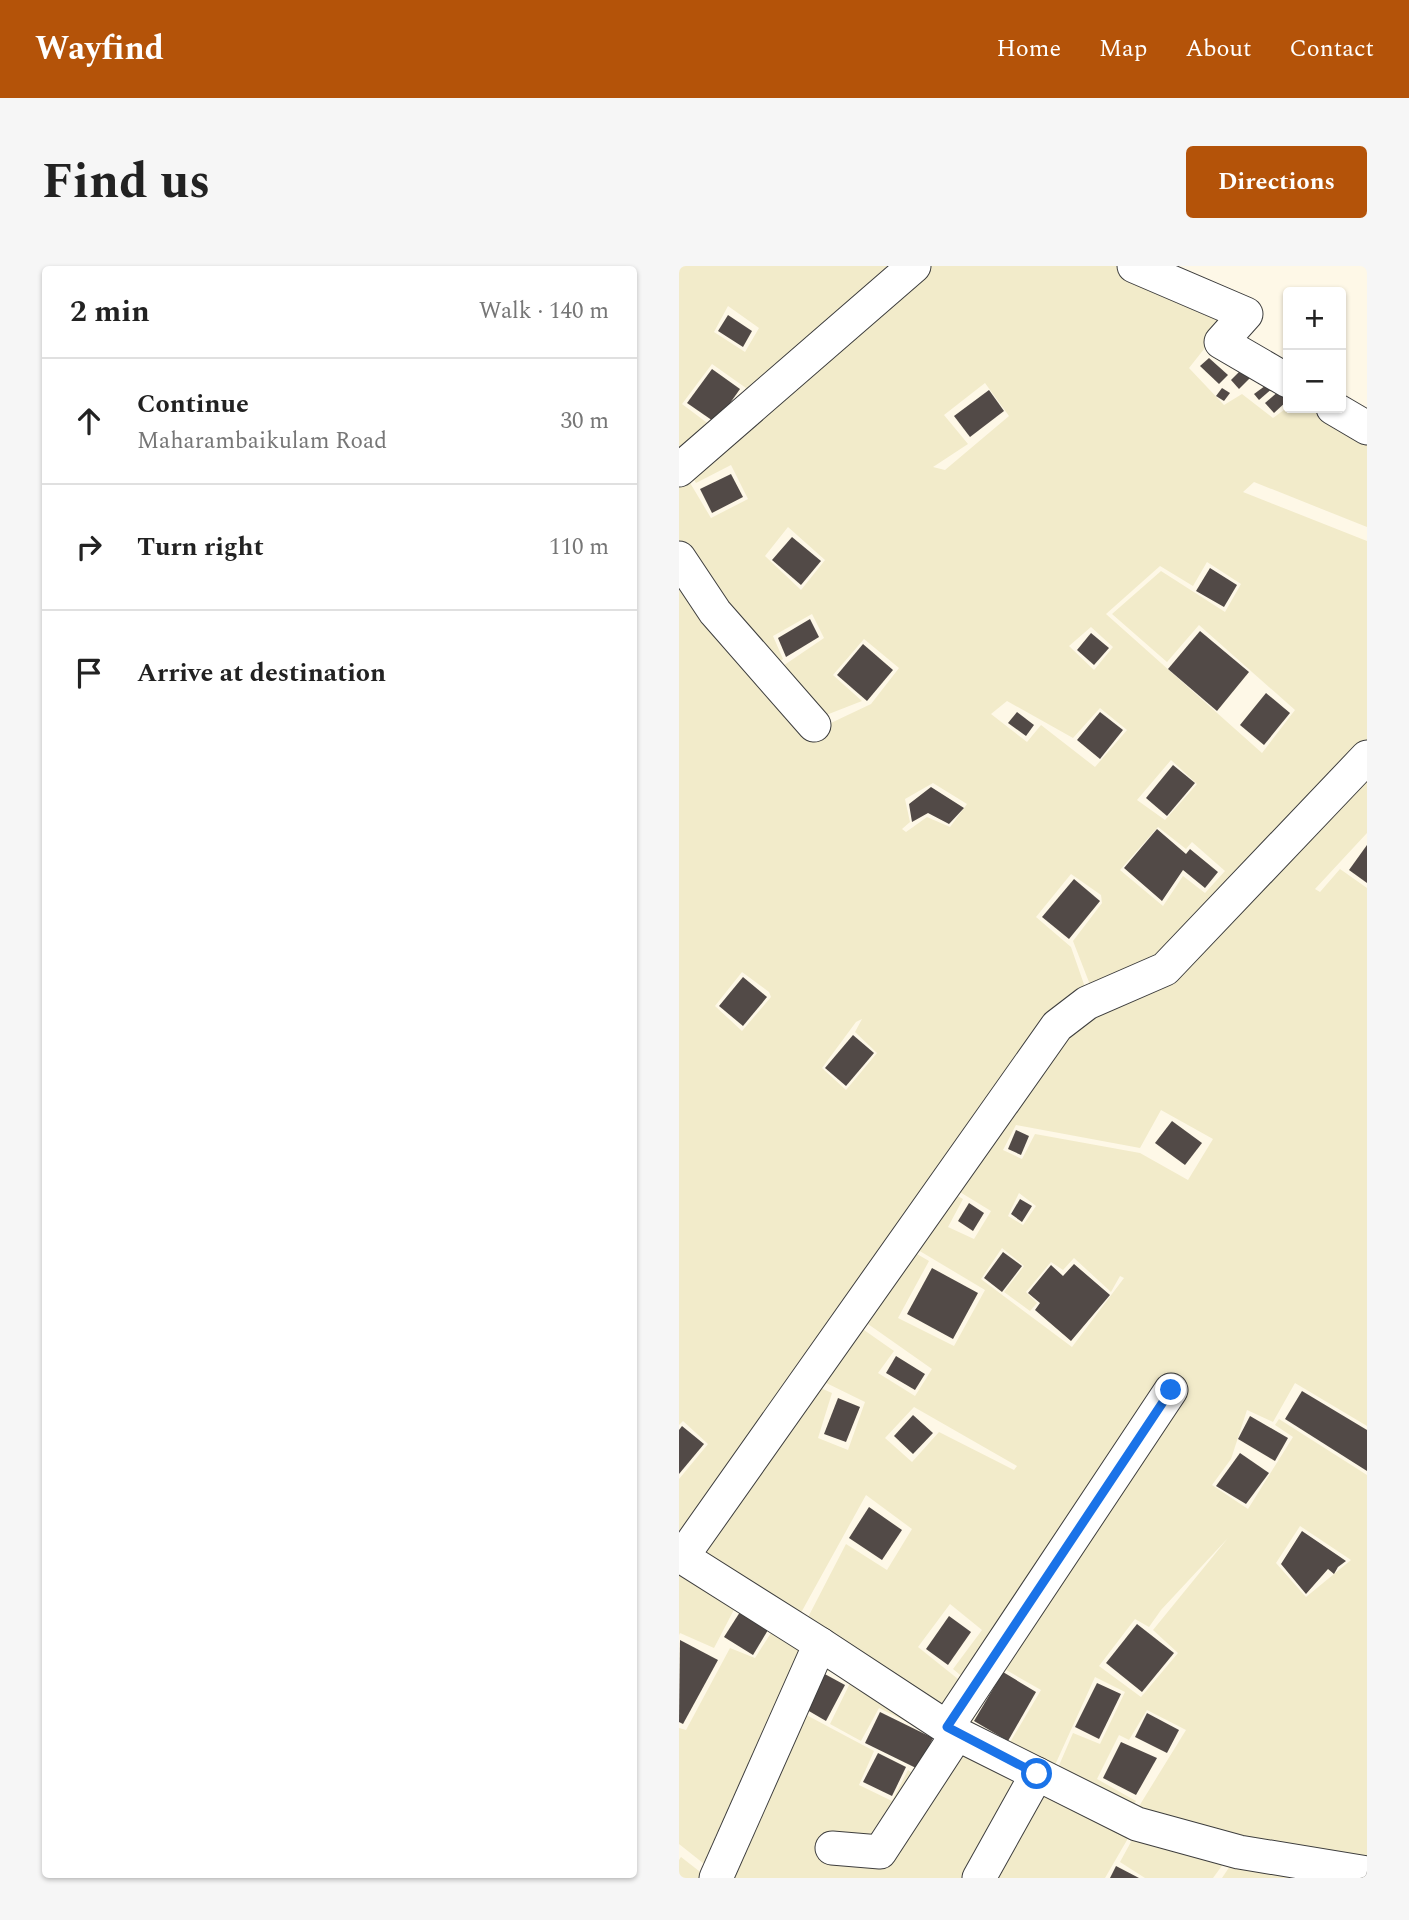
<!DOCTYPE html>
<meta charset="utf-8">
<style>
body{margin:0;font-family:Spectral,serif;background:#f6f6f6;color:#222}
.controls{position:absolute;right:21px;top:21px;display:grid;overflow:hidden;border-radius:7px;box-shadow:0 2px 5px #0004}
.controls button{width:63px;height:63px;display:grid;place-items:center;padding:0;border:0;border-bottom:2px solid #e0e0e0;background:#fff;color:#222;font:35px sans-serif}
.stop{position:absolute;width:21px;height:21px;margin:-16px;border:5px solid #1a73e8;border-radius:50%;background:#fff}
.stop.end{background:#1a73e8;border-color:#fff;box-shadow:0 2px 7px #0008}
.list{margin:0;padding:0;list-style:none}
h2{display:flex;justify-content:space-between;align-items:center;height:91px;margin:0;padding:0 28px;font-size:30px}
h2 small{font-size:23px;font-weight:400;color:#767676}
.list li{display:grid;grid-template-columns:46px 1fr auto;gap:21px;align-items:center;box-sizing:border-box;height:126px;padding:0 28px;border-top:2px solid #e0e0e0}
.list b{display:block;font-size:26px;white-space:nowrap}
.list p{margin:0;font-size:23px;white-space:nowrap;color:#767676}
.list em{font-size:23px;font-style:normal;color:#767676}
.icon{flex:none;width:38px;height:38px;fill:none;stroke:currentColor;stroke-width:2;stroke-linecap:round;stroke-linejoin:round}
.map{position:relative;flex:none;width:688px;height:1612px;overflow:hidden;border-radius:7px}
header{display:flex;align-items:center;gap:42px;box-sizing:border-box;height:98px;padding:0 35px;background:#b45309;color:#fff}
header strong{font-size:33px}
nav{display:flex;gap:38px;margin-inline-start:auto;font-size:24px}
.intro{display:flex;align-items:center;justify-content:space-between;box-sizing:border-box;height:168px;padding:0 42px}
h1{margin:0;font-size:49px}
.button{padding:18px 32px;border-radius:7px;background:#b45309;color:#fff;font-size:24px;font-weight:700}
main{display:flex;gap:42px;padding:0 42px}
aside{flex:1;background:#fff;border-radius:7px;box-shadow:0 2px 5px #0004}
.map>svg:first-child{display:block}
.farmland{fill:#f2ebca;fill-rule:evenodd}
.building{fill:#524a47}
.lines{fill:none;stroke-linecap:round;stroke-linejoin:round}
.minor-casing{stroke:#3d3d3d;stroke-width:35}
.minor{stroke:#fff;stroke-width:33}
.route{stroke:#1a73e8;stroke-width:9}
</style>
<header>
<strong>Wayfind</strong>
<nav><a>Home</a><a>Map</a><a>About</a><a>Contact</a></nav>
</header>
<div class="intro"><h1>Find us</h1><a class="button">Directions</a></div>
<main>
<aside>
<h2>2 min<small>Walk · 140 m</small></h2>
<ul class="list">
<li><svg class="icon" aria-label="ahead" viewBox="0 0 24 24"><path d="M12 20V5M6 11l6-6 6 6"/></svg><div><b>Continue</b><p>Maharambaikulam Road</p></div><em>30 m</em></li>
<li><svg class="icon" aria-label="right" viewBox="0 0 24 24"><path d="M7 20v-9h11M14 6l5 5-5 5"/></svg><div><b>Turn right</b></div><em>110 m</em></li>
<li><svg class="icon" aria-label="arrive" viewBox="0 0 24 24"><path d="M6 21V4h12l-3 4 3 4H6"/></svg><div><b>Arrive at destination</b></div></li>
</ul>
</aside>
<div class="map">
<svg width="688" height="1612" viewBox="0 0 688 1612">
<rect width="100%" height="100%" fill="#fef8e7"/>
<!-- farmland -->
<g class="farmland">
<path d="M 0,0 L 225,0 L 43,162 L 67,122 L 33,98 L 3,138 L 39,165 L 0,193 ZM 49,40 L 80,62 L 66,86 L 35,66 Z"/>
<path d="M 242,0 L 448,0 L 552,49 L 510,102 L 545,139 L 563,128 L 594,152 L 609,141 L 638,142 L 688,170 L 688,261 L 575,216 L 564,226 L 688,275 L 688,489 L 483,700 L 415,729 L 394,675 L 423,637 L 422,629 L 392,608 L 357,651 L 392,681 L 408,727 L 0,1284 L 0,1213 L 29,1178 L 4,1155 L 0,1159 L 0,304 L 135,465 L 192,438 L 220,402 L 185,373 L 154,409 L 183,435 L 137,453 L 95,406 L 145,372 L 133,348 L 94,370 L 104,393 L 91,403 L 0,284 L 0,208 L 4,205 L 32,252 L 69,233 L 52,199 L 17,217 L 7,201 ZM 306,117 L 330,150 L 266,204 L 254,201 L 289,178 L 265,149 ZM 109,261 L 146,294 L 122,324 L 86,290 ZM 528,296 L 562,318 L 546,346 L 482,305 L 433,348 L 488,396 L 520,359 L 616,444 L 583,487 L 427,348 L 481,300 L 514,320 ZM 412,361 L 434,381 L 415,404 L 390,380 ZM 328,435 L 394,472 L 421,442 L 448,464 L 416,501 L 362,459 L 348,476 L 312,448 ZM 492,494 L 518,518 L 486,554 L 458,534 ZM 254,517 L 288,538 L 271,561 L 248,551 L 227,566 L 223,563 L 231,556 L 226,533 ZM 479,561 L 507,583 L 513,576 L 546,605 L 526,627 L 504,610 L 484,640 L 441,604 ZM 63,706 L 90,726 L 92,731 L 63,765 L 36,740 ZM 183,753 L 176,766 L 198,787 L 167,824 L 143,802 L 177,756 Z"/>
<path d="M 688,505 L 688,567 L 636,623 L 641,626 L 661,603 L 688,622 L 688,1160 L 616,1117 L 594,1156 L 568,1144 L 552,1193 L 533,1219 L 569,1243 L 614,1171 L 596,1159 L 600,1153 L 688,1209 L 688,1606 L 454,1550 L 507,1464 L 468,1444 L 450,1474 L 440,1469 L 418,1513 L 457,1535 L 448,1549 L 375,1511 L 394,1467 L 421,1478 L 446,1426 L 416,1411 L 371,1510 L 275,1458 L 321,1405 L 293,1457 L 330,1478 L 362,1424 L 315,1397 L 292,1418 L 274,1403 L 303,1364 L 271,1338 L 239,1381 L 289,1421 L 266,1455 L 125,1359 L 167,1278 L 208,1304 L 233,1263 L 187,1229 L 118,1354 L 8,1289 L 130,1117 L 153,1127 L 139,1172 L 169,1184 L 186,1136 L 135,1111 L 175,1057 L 215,1085 L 199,1107 L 236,1130 L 253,1103 L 179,1051 L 226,981 L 250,995 L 219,1052 L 275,1080 L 306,1024 L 229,978 L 268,924 L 284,933 L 269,961 L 295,973 L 312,945 L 271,920 L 380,765 L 488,709 ZM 482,844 L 534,873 L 509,914 L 461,887 L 356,868 L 343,893 L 324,884 L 337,859 L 461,882 ZM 340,927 L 357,940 L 344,959 L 329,950 ZM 323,982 L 345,1000 L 325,1026 L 351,1045 L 358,1037 L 347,1026 L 372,996 L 384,1004 L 395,992 L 432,1026 L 441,1010 L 445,1012 L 393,1081 L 302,1013 ZM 235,1141 L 338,1200 L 335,1204 L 260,1166 L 233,1196 L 206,1172 ZM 621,1260 L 672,1294 L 627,1331 L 597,1297 ZM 549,1272 L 474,1364 L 499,1387 L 462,1431 L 420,1400 L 456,1353 L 470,1361 L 482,1344 Z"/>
<polygon points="0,1298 60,1334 35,1382 1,1367 0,1369"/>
<polygon points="97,1359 133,1381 34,1605 0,1578 0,1462 7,1464 51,1382 76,1392"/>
<polygon points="143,1383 259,1471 200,1442 182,1475 151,1458 172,1415 140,1401 118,1444 195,1485 180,1519 213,1535 229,1504 243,1513 203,1589 278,1471 455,1562 426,1612 40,1612"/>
<polygon points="459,1563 550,1590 534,1612 466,1612 441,1596"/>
<polygon points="2,1591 29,1612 0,1612 0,1594"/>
<polygon points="557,1591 688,1612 543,1612"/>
</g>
<!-- building -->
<g class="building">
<polygon points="49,49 73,65 64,81 39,65"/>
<polygon points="530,92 549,109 540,118 521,100"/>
<polygon points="564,102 572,111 560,123 552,114"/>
<polygon points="33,103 61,123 37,157 8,137"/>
<polygon points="590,117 594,122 580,134 575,128"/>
<polygon points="543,122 551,127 545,135 537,130"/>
<polygon points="310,124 325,145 291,171 275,150"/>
<polygon points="601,124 609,134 595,147 586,137"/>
<polygon points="52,208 64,231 33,247 21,223"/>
<polygon points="113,271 142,295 122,319 93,294"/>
<polygon points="531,302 558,319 545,341 517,325"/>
<polygon points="131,353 140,371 107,391 99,372"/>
<polygon points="521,365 570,406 538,445 489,403"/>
<polygon points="412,367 430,382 415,399 398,384"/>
<polygon points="184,378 214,404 188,435 158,409"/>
<polygon points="587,427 611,447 585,479 561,459"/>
<polygon points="338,446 355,459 347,470 329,457"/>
<polygon points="421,446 444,464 421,493 398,474"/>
<polygon points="494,499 516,517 488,550 467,532"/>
<polygon points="252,521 285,542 270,558 249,547 233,556 230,538"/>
<polygon points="478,563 507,588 511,583 539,606 526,622 504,604 483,635 445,602"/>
<polygon points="688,579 688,617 670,604"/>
<polygon points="395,613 421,635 390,673 363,651"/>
<polygon points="64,711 88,731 64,760 40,740"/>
<polygon points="174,769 195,787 167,820 146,802"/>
<polygon points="493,855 523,877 506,899 476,877"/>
<polygon points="337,864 350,870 342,889 329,883"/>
<polygon points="341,933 353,940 343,956 332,948"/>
<polygon points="290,937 305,947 294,965 279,955"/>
<polygon points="324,986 343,1000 323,1026 305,1012"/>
<polygon points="395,998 431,1029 392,1075 356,1044 361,1037 349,1027 372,999 384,1010"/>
<polygon points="253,1002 299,1027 274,1073 228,1048"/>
<polygon points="217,1090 246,1108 236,1124 207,1107"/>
<polygon points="623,1125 688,1164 688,1205 606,1153"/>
<polygon points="159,1132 181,1141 167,1176 145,1168"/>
<polygon points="234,1149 254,1167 234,1188 215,1170"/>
<polygon points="571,1150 609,1172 596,1195 559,1173"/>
<polygon points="3,1160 25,1178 0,1208 0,1164"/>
<polygon points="561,1187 590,1207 567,1238 537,1220"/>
<polygon points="190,1241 223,1264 203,1294 170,1272"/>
<polygon points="623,1265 667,1295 659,1301 655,1308 649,1303 627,1328 602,1298"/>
<polygon points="61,1346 89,1364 74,1389 45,1371"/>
<polygon points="270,1350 292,1366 269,1399 247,1383"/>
<polygon points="458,1358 495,1387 463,1426 427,1397"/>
<polygon points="1,1374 39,1394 4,1458 0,1456"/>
<polygon points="142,1406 166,1419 147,1455 123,1441"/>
<polygon points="324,1406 357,1426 329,1475 295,1455"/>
<polygon points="418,1417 442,1428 420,1473 396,1461"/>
<polygon points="201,1446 254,1472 239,1503 186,1477"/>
<polygon points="468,1447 500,1464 488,1487 456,1471"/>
<polygon points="442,1476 478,1492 457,1529 424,1512"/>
<polygon points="199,1487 227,1501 213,1530 184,1516"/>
<polygon points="437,1600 460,1612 431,1612"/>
</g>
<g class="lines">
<defs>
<g id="minor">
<polyline points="455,0 567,48 542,76 609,115"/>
<polyline points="654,142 688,162"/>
<polyline points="0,204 235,0"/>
<polyline points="0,292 36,346 135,459"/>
<polyline points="0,1289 141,1378 278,1468 458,1558 560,1586 688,1607"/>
<polyline points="3,1291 378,760 408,737 486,703 688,491"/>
<polyline points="268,1461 492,1124"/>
<polyline points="153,1582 201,1586 278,1468"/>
<polyline points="37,1612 141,1378"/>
<polyline points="300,1612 358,1508"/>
</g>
</defs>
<!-- minor casing -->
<use href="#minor" class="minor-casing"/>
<!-- minor -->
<use href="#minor" class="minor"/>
</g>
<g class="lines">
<!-- route -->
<polyline class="route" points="358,1508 268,1461 492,1124"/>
</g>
</svg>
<div class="controls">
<button>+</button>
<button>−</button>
</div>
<div class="stop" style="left:358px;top:1508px"></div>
<div class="stop end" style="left:492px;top:1124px"></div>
</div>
</main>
